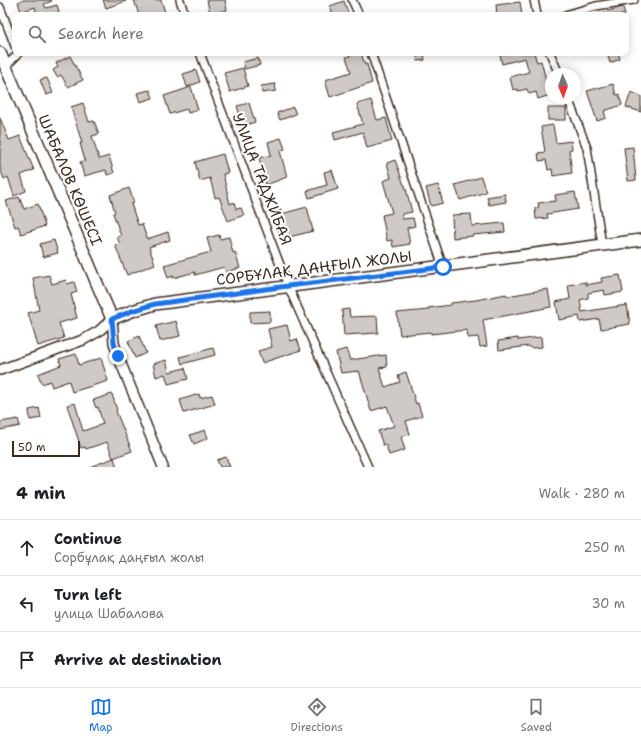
<!DOCTYPE html>
<meta charset="utf-8">
<style>
body{margin:0;font-family:"Shantell Sans",sans-serif;background:#f6f6f6;color:#202124}
.compass{position:absolute;left:545px;top:68px;width:36px;height:36px;border-radius:50%;background:#fff;box-shadow:0 2px 10px #0003;rotate:178deg}
.scale{position:absolute;left:12px;bottom:10px;width:68px;box-sizing:border-box;padding-left:4px;border:2px solid #3b2a1e;border-top:0;font-size:11px;line-height:14px;white-space:nowrap;color:#3b2a1e;-webkit-text-stroke:3px #fff;paint-order:stroke}
.stop{position:absolute;width:12px;height:12px;margin:-9px;border:3px solid #1a73e8;border-radius:50%;background:#fff}
.stop.end{background:#1a73e8;border-color:#fff;box-shadow:0 1px 4px #0008}
.list{margin:0;padding:0;list-style:none}
h2{display:flex;justify-content:space-between;align-items:center;height:52px;margin:0;padding:0 16px;font-size:17px}
h2 small{font-size:13px;font-weight:400;color:#757577}
.list li{display:grid;grid-template-columns:26px 1fr auto;gap:12px;align-items:center;box-sizing:border-box;height:56px;padding:0 16px;border-top:1px solid #e0e0e0}
.list b{display:block;font-size:15px;white-space:nowrap}
.list p{margin:0;font-size:13px;white-space:nowrap;color:#757577}
.list em{font-size:13px;font-style:normal;color:#757577}
.icon{flex:none;width:22px;height:22px;fill:none;stroke:currentColor;stroke-width:2;stroke-linecap:round;stroke-linejoin:round}
.map{position:relative;flex:none;width:641px;height:467px;overflow:hidden}
.search{position:absolute;background:#fff;box-shadow:0 2px 10px #0003;left:12px;right:12px;top:12px;height:44px;display:flex;align-items:center;gap:10px;box-sizing:border-box;padding:0 14px;border-radius:8px;color:#757577;font-size:15px}
.sheet{height:220px;background:#fff}
nav{display:flex;justify-content:space-around;align-items:center;box-sizing:border-box;height:56px;border-top:1px solid #e0e0e0;background:#fff;font-size:11px;color:#757577}
nav a{display:grid;justify-items:center;gap:2px}
nav .on{color:#1a73e8}
.map>svg:first-child{display:block}
.building{fill:#cfcac7;stroke:#3b2a1e}
.lines{fill:none;stroke-linecap:round;stroke-linejoin:round}
.minor-casing{stroke:#3b2a1e;stroke-width:10}
.tertiary-casing{stroke:#3b2a1e;stroke-width:12}
.primary-casing{stroke:#3b2a1e;stroke-width:14}
.minor{stroke:#fff;stroke-width:7}
.tertiary{stroke:#fff;stroke-width:9}
.primary{stroke:#fff;stroke-width:11}
.route{stroke:#1a73e8;stroke-width:5}
.labels{text-anchor:middle;stroke-width:4;stroke-linejoin:round;paint-order:stroke}
.street-label{font-size:15px;fill:#3b2a1e;stroke:#fff}
</style>
<div class="map">
<svg width="641" height="467" viewBox="0 0 641 467">
<rect width="100%" height="100%" fill="#fff"/>
<filter id="ink" filterUnits="userSpaceOnUse"><feTurbulence type="fractalNoise" baseFrequency=".025" numOctaves="2"/><feDisplacementMap in="SourceGraphic" scale="8" xChannelSelector="R" yChannelSelector="G"/><feConvolveMatrix kernelMatrix="1 2 1 2 8 2 1 2 1" color-interpolation-filters="sRGB"/></filter>
<g filter="url(#ink)">
<!-- building -->
<g class="building">
<polygon points="24,0 51,0 52,1 44,4 46,8 57,5 60,15 31,15 31,13 36,12 35,7 21,12 18,2"/>
<polygon points="103,0 126,0 126,1 106,8"/>
<polygon points="134,0 161,0 166,15 139,15"/>
<polygon points="207,0 225,0 227,10 210,14"/>
<polygon points="344,1 349,15 333,15 330,6"/>
<polygon points="520,2 522,15 497,15 496,5"/>
<polygon points="623,7 625,15 601,15 600,13"/>
<polygon points="349,53 361,53 365,65 367,64 372,83 330,97 325,80 351,72 346,57 350,56"/>
<polygon points="416,53 424,53 425,60 418,61"/>
<polygon points="508,53 534,53 537,62 541,61 550,95 538,99 536,92 529,94 527,89 518,91 518,89 513,90 510,77 529,72 525,58 502,64 500,55"/>
<polygon points="607,53 618,53 620,59 610,63"/>
<polygon points="70,56 83,80 68,87 61,75 57,77 53,70 58,67 56,63"/>
<polygon points="258,58 260,65 245,69 243,62"/>
<polygon points="243,68 248,86 230,92 224,73"/>
<polygon points="196,70 200,82 187,87 183,74"/>
<polygon points="47,78 53,93 46,95 40,80"/>
<polygon points="275,84 276,91 262,93 261,86"/>
<polygon points="613,84 616,95 619,94 622,105 604,111 606,118 597,121 587,91"/>
<polygon points="191,87 198,110 188,113 187,109 170,114 164,96"/>
<polygon points="150,90 153,98 140,102 137,93"/>
<polygon points="631,92 641,96 641,112 626,107"/>
<polygon points="371,100 377,120 386,118 392,141 367,148 363,132 335,140 333,132 363,124 357,104"/>
<polygon points="83,103 89,122 94,121 99,134 92,136 99,159 109,156 114,173 107,175 106,170 84,176 80,162 85,161 80,143 82,143 71,107"/>
<polygon points="249,103 255,122 243,126 237,106"/>
<polygon points="293,107 296,114 280,120 277,113"/>
<rect x="548" y="108" width="18" height="12"/>
<polygon points="0,118 9,140 20,136 34,170 21,175 26,191 14,196 8,177 4,179 0,168"/>
<polygon points="553,125 556,143 571,141 572,149 569,150 572,173 553,176 552,169 548,170 546,160 539,161 538,153 545,152 541,127"/>
<polygon points="281,138 285,149 280,151 287,177 266,185 259,158 271,155 268,142"/>
<polygon points="633,147 636,180 628,181 624,148"/>
<polygon points="223,154 228,173 223,174 230,204 234,202 236,209 241,208 244,215 228,221 219,197 215,198 210,178 200,181 195,162"/>
<polygon points="395,160 404,185 405,185 412,212 402,214 402,219 413,218 415,226 407,228 410,244 393,247 392,240 387,241 382,215 392,213 383,181 391,178 387,163"/>
<polygon points="332,170 338,189 309,198 307,191 327,185 324,172"/>
<polygon points="481,177 486,192 460,200 455,185"/>
<polygon points="438,185 443,203 431,206 426,188"/>
<polygon points="129,188 134,203 131,204 138,225 142,224 147,239 168,232 170,240 149,247 155,264 127,275 115,245 120,244 117,237 121,236 113,213 115,212 110,195"/>
<polygon points="575,192 578,209 547,214 548,218 536,219 535,208 539,207 538,203 556,201 555,195"/>
<polygon points="505,194 506,202 489,205 487,197"/>
<polygon points="19,197 24,209 38,204 45,226 21,234 18,226 15,227 6,201"/>
<polygon points="307,207 313,231 281,239 276,221 274,221 272,212 281,210 281,214"/>
<polygon points="471,214 472,226 504,223 505,232 473,235 473,236 453,238 452,215"/>
<polygon points="219,235 220,239 229,237 233,253 235,252 240,268 226,272 224,267 195,275 195,272 173,278 173,276 168,278 164,265 211,252 207,238"/>
<polygon points="54,240 58,253 43,257 40,244"/>
<polygon points="49,275 52,284 66,280 67,284 74,282 77,292 71,294 77,318 59,323 64,338 38,346 28,313 39,310 33,278"/>
<polygon points="620,275 623,292 605,295 604,290 588,293 588,298 580,300 582,312 627,305 630,324 601,329 599,319 580,322 579,316 559,320 556,302 570,299 568,285 586,282 586,285 602,282 601,278"/>
<polygon points="548,289 551,307 483,320 487,346 480,347 478,337 468,338 467,330 431,334 431,332 400,335 397,313 428,310 428,308 451,305 451,303 476,300 506,294 507,296"/>
<polygon points="349,309 350,317 377,316 378,333 344,335 342,310"/>
<polygon points="270,311 270,322 250,323 250,312"/>
<polygon points="176,321 180,336 160,341 156,326"/>
<polygon points="287,325 291,341 297,339 301,350 262,363 258,351 272,347 268,329"/>
<polygon points="139,336 146,353 135,358 128,341"/>
<polygon points="541,337 542,347 531,348 529,346 499,350 498,341 518,338 518,340"/>
<polygon points="213,348 215,355 182,364 180,357"/>
<polygon points="346,349 350,360 386,355 387,367 379,368 385,387 400,382 398,375 406,372 416,404 418,403 422,416 406,421 410,434 401,437 405,450 389,455 386,444 383,445 378,431 394,426 387,406 371,411 359,371 341,373 336,352"/>
<polygon points="76,354 79,365 101,358 108,381 72,392 69,381 52,387 50,381 42,384 38,374 61,365 59,359"/>
<polygon points="166,360 169,372 185,368 188,379 168,384 165,374 156,377 153,364"/>
<polygon points="112,394 117,410 116,411 132,451 113,458 107,442 86,449 85,447 81,448 67,405 75,403 83,431 103,424 98,407 96,408 93,400"/>
<polygon points="199,394 200,398 212,395 215,404 184,413 180,400"/>
<polygon points="39,408 41,418 30,420 29,410"/>
<polygon points="18,419 20,426 0,430 0,422"/>
<polygon points="205,430 208,438 194,444 190,435"/>
<polygon points="226,457 230,467 220,467 217,460"/>
<polygon points="114,458 117,467 92,467 92,466"/>
</g>
<g class="lines">
<defs>
<g id="minor">
<polyline points="180,0 185,15"/>
<polyline points="352,0 359,15"/>
<polyline points="534,0 537,15"/>
<polyline points="0,7 15,46"/>
<polyline points="565,15 596,6 634,0"/>
<polyline points="200,53 288,286 368,467"/>
<polyline points="371,53 443,267"/>
<polyline points="550,53 559,74"/>
<polyline points="6,66 18,54 18,53"/>
<polyline points="568,98 587,148 602,245"/>
</g>
<g id="tertiary">
<polyline points="112,319 114,343 118,356 163,467"/>
<polyline points="0,370 83,340 99,331 112,319"/>
</g>
<polyline id="primary" points="0,53 112,319 132,311 155,304 641,240"/>
</defs>
<!-- minor casing -->
<use href="#minor" class="minor-casing"/>
<!-- tertiary casing -->
<use href="#tertiary" class="tertiary-casing"/>
<!-- primary casing -->
<use href="#primary" class="primary-casing"/>
<!-- minor -->
<use href="#minor" class="minor"/>
<!-- tertiary -->
<use href="#tertiary" class="tertiary"/>
<!-- primary -->
<use href="#primary" class="primary"/>
</g>
</g>
<g class="lines" filter="url(#ink)">
<!-- route -->
<polyline class="route" points="118,356 114,343 112,319 132,311 155,304 288,286 443,267"/>
</g>
<g class="labels">
<!-- street labels -->
<g class="street-label">
<text transform="translate(262 179) rotate(69)" y="5">УЛИЦА ТАДЖИБАЯ</text>
<text transform="translate(70 180) rotate(67)" y="5">ШАБАЛОВ КӨШЕСІ</text>
<text transform="translate(314 268) rotate(-7)" y="5">СОРБҰЛАҚ ДАҢҒЫЛ ЖОЛЫ</text>
</g>
</g>
</svg>
<svg class="compass" viewBox="-18 -18 36 36"><path d="M0-13l5 13h-10z" fill="#e53935"/><path d="M0 13l5-13h-10z" fill="#757577"/></svg>
<div class="scale">50 m</div>
<div class="stop" style="left:443px;top:267px"></div>
<div class="stop end" style="left:118px;top:356px"></div>
<div class="search"><svg class="icon" aria-label="search" viewBox="0 0 24 24"><circle cx="10" cy="10" r="6"/><path d="M15 15l6 6"/></svg>Search here</div>
</div>
<section class="sheet">
<h2>4 min<small>Walk · 280 m</small></h2>
<ul class="list">
<li><svg class="icon" aria-label="ahead" viewBox="0 0 24 24"><path d="M12 20V5M6 11l6-6 6 6"/></svg><div><b>Continue</b><p>Сорбұлақ даңғыл жолы</p></div><em>250 m</em></li>
<li><svg class="icon" aria-label="left" viewBox="0 0 24 24"><path d="M17 20v-9H6M10 6l-5 5 5 5"/></svg><div><b>Turn left</b><p>улица Шабалова</p></div><em>30 m</em></li>
<li><svg class="icon" aria-label="arrive" viewBox="0 0 24 24"><path d="M6 21V4h12l-3 4 3 4H6"/></svg><div><b>Arrive at destination</b></div></li>
</ul>
</section>
<nav>
<a class="on"><svg class="icon" aria-label="map" viewBox="0 0 24 24"><path d="M3 6l6-2 6 2 6-2v14l-6 2-6-2-6 2zM9 4v14M15 6v14"/></svg>Map</a>
<a><svg class="icon" aria-label="directions" viewBox="0 0 24 24"><path d="M12 3l9 9-9 9-9-9zM9 14v-3h6M13 9l2 2-2 2"/></svg>Directions</a>
<a><svg class="icon" aria-label="saved" viewBox="0 0 24 24"><path d="M7 4h10v16l-5-4-5 4z"/></svg>Saved</a>
</nav>
